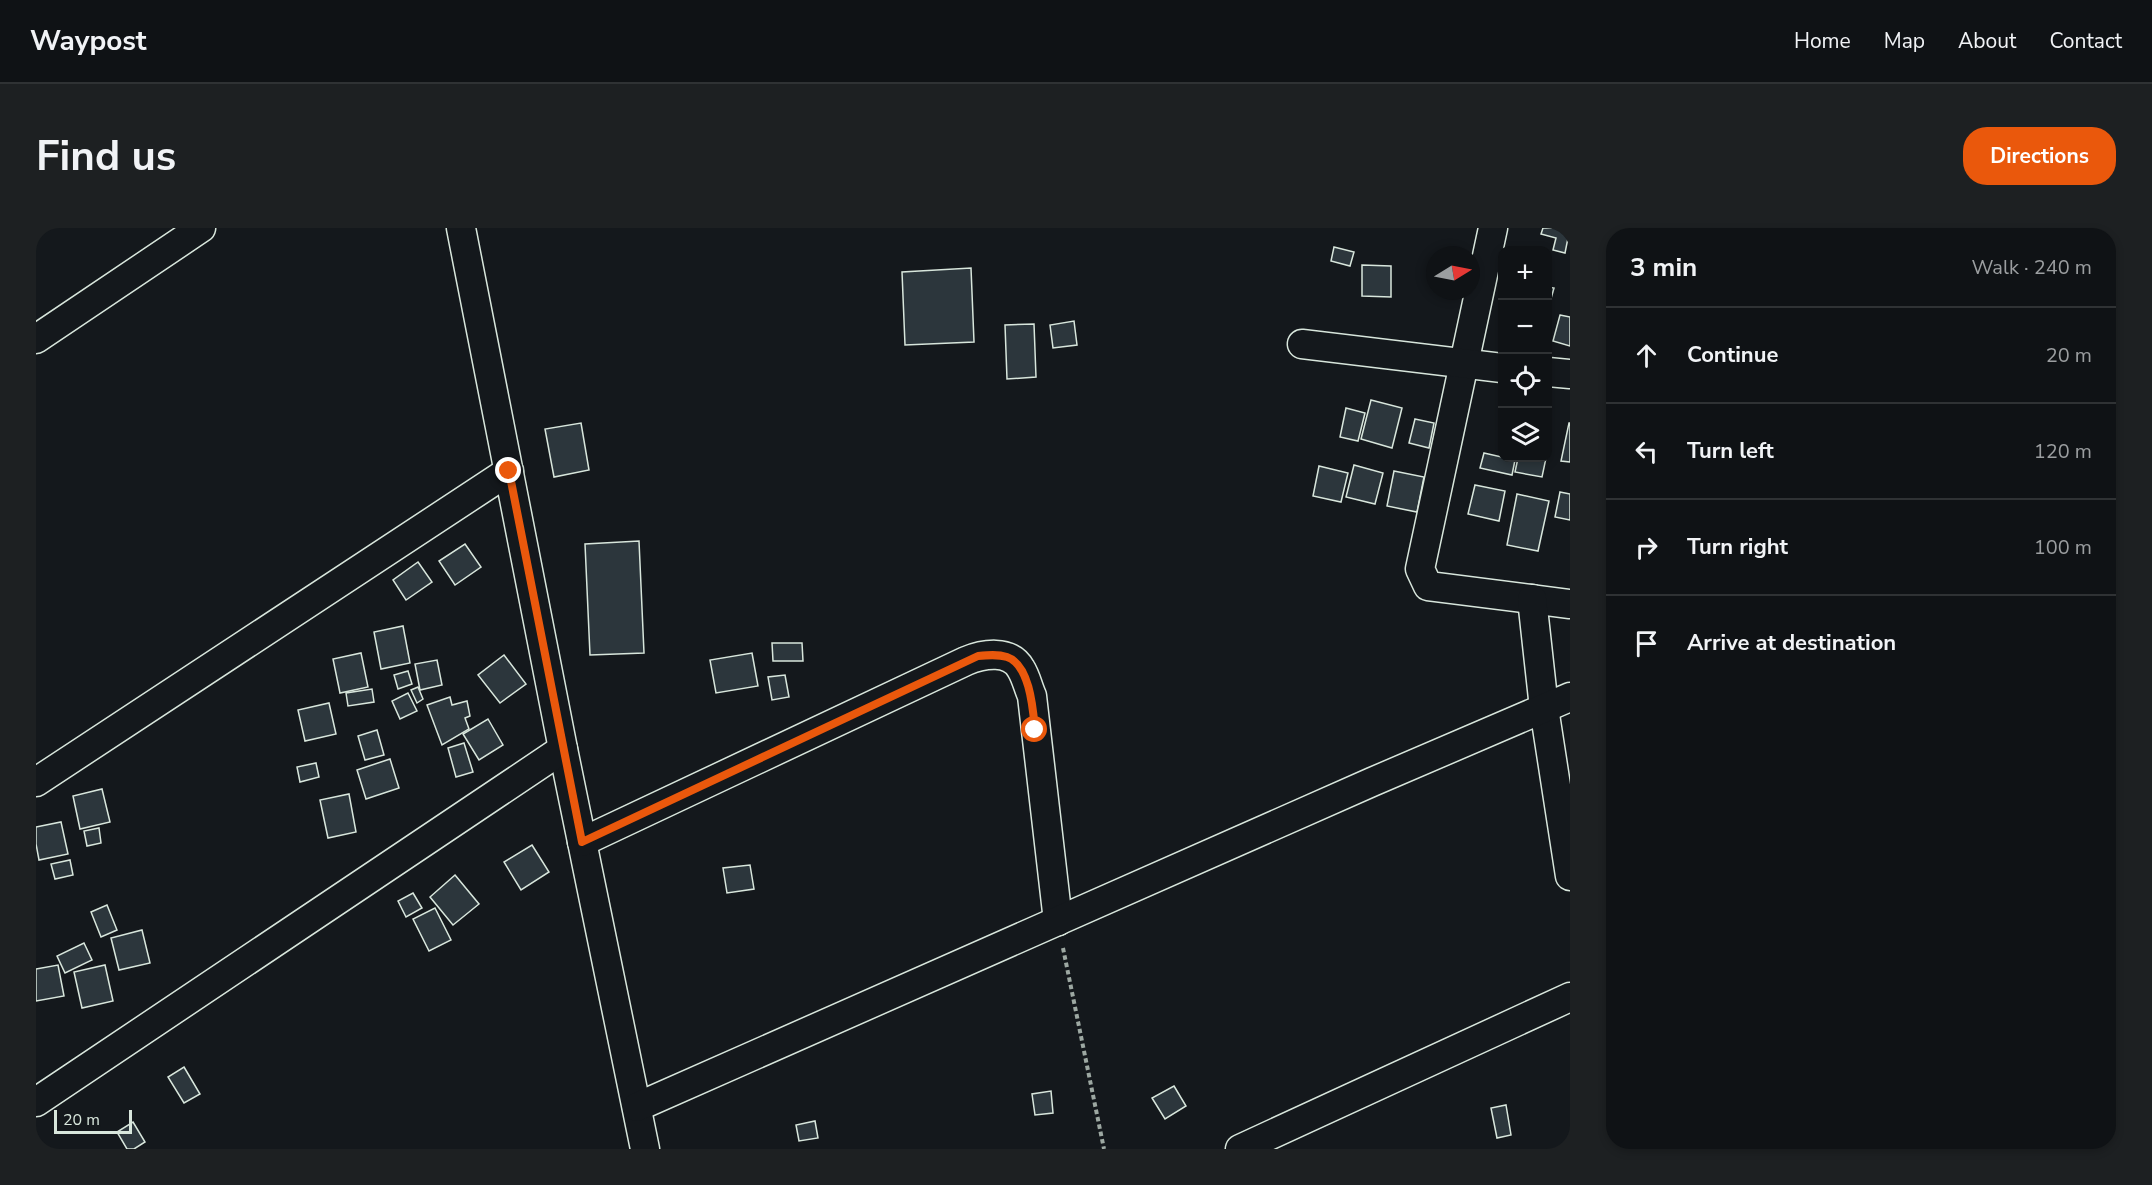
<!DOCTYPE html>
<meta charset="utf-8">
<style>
body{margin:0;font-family:"Nunito Sans",sans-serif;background:#1d2022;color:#f1f3f6}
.controls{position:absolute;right:18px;top:18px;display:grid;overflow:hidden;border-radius:12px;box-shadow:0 3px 9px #0003}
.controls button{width:54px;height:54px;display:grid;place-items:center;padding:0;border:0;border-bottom:2px solid #2f3234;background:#0f1215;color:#f1f3f6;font:30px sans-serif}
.compass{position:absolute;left:1390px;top:18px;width:54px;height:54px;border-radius:50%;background:#0f1215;box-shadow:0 3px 9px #0003;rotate:80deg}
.scale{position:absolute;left:18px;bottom:15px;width:78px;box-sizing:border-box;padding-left:6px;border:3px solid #d8e6dc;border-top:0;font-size:16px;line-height:21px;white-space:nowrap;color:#d8e6dc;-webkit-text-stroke:4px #14181c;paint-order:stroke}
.stop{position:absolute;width:18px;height:18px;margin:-14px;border:4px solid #ea580c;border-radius:50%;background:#fff}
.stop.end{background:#ea580c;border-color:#fff;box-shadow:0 2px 6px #0008}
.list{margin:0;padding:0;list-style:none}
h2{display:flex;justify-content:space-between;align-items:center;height:78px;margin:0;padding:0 24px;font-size:26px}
h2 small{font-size:20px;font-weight:400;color:#9b9ea0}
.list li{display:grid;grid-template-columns:39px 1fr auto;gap:18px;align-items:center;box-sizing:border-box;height:96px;padding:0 24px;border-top:2px solid #2f3234}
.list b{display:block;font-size:22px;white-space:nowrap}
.list em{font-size:20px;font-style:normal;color:#9b9ea0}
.icon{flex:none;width:33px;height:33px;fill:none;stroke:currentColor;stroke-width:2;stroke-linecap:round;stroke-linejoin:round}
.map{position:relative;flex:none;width:1534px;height:921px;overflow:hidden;border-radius:24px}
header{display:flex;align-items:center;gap:36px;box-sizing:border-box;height:84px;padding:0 30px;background:#0f1215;border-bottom:2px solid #2f3234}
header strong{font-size:28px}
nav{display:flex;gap:33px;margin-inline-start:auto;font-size:21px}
.intro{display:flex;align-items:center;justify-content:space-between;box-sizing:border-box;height:144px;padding:0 36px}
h1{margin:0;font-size:42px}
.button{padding:15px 27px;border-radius:24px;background:#ea580c;color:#fff;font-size:21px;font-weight:700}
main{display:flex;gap:36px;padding:0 36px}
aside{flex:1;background:#0f1215;border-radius:24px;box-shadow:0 3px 9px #0003}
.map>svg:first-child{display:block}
.building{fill:#2c363c;stroke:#d8e6dc;stroke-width:1.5}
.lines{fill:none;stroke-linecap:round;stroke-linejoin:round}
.minor-casing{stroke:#d8e6dc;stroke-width:31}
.path{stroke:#9da8a2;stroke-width:4;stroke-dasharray:4.5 3;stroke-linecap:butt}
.minor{stroke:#14181c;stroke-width:28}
.route{stroke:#ea580c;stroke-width:8}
</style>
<header>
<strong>Waypost</strong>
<nav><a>Home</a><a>Map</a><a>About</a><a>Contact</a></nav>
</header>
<div class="intro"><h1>Find us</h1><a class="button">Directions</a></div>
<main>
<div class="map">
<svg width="1534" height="921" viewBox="0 0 1534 921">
<rect width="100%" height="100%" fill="#14181c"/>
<!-- building -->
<g class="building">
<polygon points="1507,0 1534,0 1529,25 1517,22 1520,10 1505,6"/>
<polygon points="1298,19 1318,24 1314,38 1295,33"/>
<polygon points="1416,23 1435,27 1415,27"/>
<polygon points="1326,37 1355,38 1355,69 1326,68"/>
<polygon points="935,40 938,114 869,117 866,44"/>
<polygon points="1512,59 1518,60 1512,81"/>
<polygon points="1524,87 1534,89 1534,118 1517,113"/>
<polygon points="1038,93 1041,117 1017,120 1014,97"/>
<polygon points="998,96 1000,149 971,151 969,97"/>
<polygon points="1335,172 1366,180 1356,220 1325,211"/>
<polygon points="1310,180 1329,185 1322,213 1304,209"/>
<polygon points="1379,191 1398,195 1393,220 1373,215"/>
<polygon points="545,195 553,242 518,249 509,201"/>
<polygon points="1533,195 1534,195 1534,234 1525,233"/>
<polygon points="1448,225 1479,232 1476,247 1444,240"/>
<polygon points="1482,230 1510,230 1506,249 1479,244"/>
<polygon points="1318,237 1347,245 1339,276 1310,269"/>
<polygon points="1283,238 1312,245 1305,274 1277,268"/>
<polygon points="1358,243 1388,249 1381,284 1351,278"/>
<polygon points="1439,257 1469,263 1463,293 1432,286"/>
<polygon points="1524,264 1534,266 1534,292 1519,289"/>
<polygon points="1481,266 1513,273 1502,323 1471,317"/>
<polygon points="603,313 608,425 554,427 549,316"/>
<polygon points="429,316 445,339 419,357 403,333"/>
<polygon points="382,334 396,354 370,372 357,352"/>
<polygon points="367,398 374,435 345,441 338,404"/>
<polygon points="736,415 766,415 767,433 737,433"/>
<polygon points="325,425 332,459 304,465 297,431"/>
<polygon points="716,425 722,458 680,465 674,432"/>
<polygon points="468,427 490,456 464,475 442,447"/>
<polygon points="401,432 406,457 384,462 379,436"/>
<polygon points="372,443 376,456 362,461 358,447"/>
<polygon points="749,447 753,469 736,472 732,449"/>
<polygon points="382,459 387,471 381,475 375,462"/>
<polygon points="336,461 338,474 312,478 310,465"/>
<polygon points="372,465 381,483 364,491 356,473"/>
<polygon points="414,469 416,477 431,473 434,488 429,490 433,501 406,517 391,477"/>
<polygon points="293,475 300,506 269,513 262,482"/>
<polygon points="452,491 467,517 443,532 427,506"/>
<polygon points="341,502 348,527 329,532 322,508"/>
<polygon points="428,515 437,544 420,549 412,520"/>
<polygon points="354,531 363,560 330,571 321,542"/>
<polygon points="280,535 283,549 264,554 261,539"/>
<polygon points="66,561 74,594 44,601 37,568"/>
<polygon points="313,566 320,604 292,610 284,572"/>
<polygon points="25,594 32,626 3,632 0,616 0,599"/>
<polygon points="63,600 65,615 51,618 48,603"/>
<polygon points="496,617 513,644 485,662 468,634"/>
<polygon points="34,632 37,647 19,651 15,636"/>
<polygon points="714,637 718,661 691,665 687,640"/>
<polygon points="419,647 443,676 417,697 394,669"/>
<polygon points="377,665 386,680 370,689 362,673"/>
<polygon points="71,677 81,702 65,709 55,684"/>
<polygon points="399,680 415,712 393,723 377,691"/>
<polygon points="106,702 114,735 83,742 75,710"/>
<polygon points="48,715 56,732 29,745 21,728"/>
<polygon points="22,737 28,768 0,773 0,741"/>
<polygon points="69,737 77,773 46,780 38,744"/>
<polygon points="148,839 164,866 148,875 132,849"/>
<polygon points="1138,858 1150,878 1129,891 1116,870"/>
<polygon points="1015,863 1017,885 999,887 996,866"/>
<polygon points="1470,877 1475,907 1461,910 1455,880"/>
<polygon points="779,893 782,910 763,913 760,897"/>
<polygon points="97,894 109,914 98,921 91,921 81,904"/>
</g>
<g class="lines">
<defs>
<g id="minor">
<polyline points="425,0 527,521 609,921"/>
<polyline points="1457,0 1384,341 1392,358 1534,376"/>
<polyline points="0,111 165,0"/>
<polyline points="1266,116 1466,140"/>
<polyline points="1512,144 1534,146"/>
<polyline points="1496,371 1508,480 1534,648"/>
<polyline points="0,554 473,243"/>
<path d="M 546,614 L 930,433 C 947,426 974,421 985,441 C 990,449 992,459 996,468 L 1022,693"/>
<polyline points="0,874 527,521"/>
<polyline points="601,879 1336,554 1534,469"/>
<polyline points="1204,921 1534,769"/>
</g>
</defs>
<!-- minor casing -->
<use href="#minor" class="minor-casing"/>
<!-- path -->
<polyline class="path" points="1027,720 1068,921"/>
<!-- minor -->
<use href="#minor" class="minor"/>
</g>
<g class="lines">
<!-- route -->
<path class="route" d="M 473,243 L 546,614 L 942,428 C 952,427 962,426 971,429 C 994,437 997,481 999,502"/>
</g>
</svg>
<div class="controls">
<button>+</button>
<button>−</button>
<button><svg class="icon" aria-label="locate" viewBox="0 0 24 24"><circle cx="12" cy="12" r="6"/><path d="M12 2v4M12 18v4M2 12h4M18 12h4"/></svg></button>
<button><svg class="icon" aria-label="layers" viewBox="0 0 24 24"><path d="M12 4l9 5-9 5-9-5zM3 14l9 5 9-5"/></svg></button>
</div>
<svg class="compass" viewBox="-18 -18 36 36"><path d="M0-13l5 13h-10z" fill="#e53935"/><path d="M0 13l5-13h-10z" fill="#9b9ea0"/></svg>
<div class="scale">20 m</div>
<div class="stop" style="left:999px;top:502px"></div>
<div class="stop end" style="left:473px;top:243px"></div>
</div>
<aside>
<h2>3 min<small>Walk · 240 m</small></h2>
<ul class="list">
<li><svg class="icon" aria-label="ahead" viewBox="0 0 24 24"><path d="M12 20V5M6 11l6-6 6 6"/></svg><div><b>Continue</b></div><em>20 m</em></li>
<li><svg class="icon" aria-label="left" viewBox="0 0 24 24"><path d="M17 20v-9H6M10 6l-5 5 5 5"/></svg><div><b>Turn left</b></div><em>120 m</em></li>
<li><svg class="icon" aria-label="right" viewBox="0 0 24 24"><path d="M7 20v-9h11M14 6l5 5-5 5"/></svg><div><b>Turn right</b></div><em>100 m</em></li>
<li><svg class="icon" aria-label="arrive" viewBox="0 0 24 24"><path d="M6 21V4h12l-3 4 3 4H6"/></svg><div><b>Arrive at destination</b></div></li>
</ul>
</aside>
</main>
